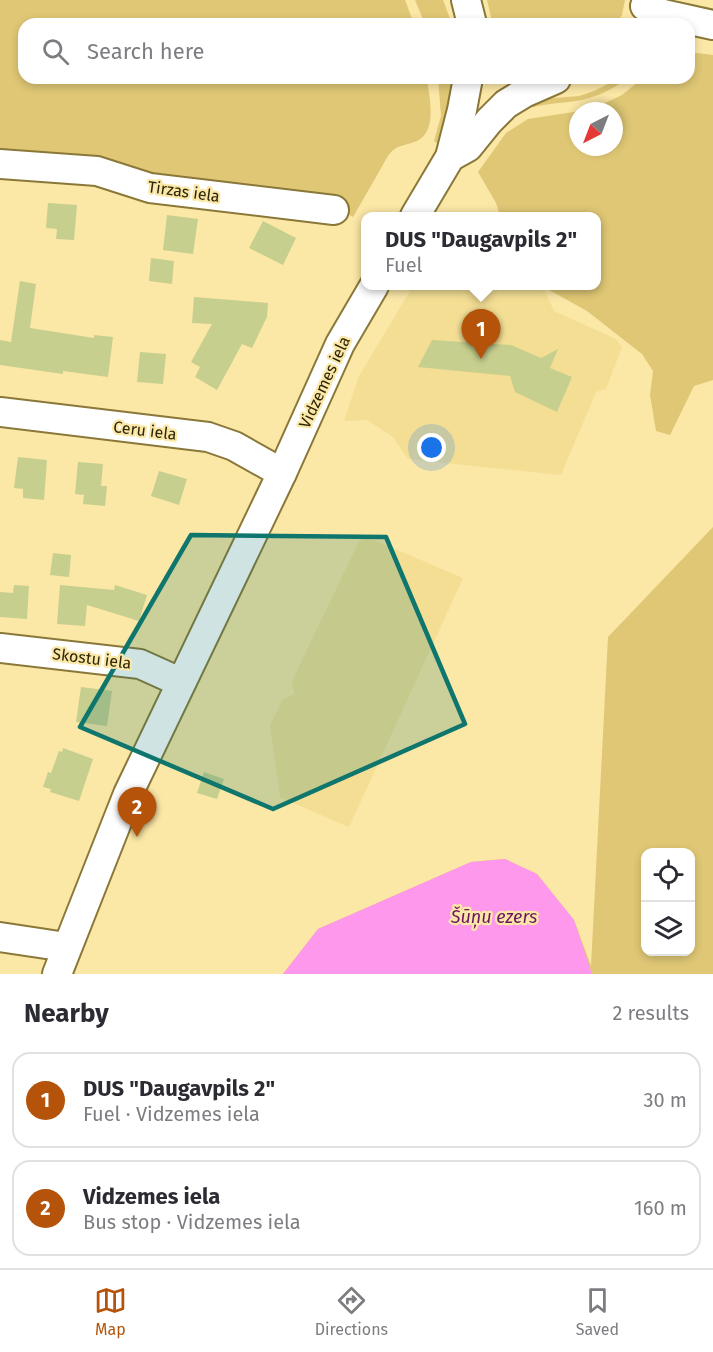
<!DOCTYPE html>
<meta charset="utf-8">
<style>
body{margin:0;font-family:"Fira Sans",sans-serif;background:#f7f7f7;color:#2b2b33}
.controls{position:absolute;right:18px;bottom:18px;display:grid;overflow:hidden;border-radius:12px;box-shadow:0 3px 9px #0003}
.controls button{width:54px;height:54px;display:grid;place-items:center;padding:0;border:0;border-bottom:2px solid #e1e1e2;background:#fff;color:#2b2b33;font:30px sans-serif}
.compass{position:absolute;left:569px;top:102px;width:54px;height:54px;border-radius:50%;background:#fff;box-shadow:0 3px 9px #0003;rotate:222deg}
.you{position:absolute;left:432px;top:448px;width:21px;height:21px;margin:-15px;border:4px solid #fff;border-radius:50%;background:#1a73e8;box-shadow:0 0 0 9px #1a73e833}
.badge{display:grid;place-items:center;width:39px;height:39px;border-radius:50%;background:#b45309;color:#fff;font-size:20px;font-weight:700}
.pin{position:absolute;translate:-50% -50px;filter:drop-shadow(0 2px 3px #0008)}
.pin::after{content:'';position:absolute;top:32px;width:21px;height:18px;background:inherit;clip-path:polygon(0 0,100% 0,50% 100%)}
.popup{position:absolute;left:361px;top:212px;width:240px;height:78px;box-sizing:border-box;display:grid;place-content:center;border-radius:12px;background:#fff;filter:drop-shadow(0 2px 4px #0005);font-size:20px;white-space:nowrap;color:#7c7c81}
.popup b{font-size:22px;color:#2b2b33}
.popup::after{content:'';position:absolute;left:50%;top:100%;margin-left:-12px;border:12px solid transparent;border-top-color:#fff}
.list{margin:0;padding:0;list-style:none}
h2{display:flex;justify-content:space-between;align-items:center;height:78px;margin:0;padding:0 24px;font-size:26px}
h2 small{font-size:20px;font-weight:400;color:#7c7c81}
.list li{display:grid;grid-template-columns:39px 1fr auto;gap:18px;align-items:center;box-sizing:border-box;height:96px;margin:0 12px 12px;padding:0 12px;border:2px solid #e1e1e2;border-radius:18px}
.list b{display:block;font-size:22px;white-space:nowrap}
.list p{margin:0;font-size:20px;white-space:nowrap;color:#7c7c81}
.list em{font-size:20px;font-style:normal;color:#7c7c81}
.icon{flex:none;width:33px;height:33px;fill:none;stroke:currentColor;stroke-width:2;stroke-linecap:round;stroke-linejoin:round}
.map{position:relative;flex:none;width:713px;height:974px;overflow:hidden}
.search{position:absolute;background:#fff;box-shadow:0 3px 9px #0003;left:18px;right:18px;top:18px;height:66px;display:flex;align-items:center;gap:15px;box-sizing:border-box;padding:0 21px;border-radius:18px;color:#7c7c81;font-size:22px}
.sheet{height:294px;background:#fff}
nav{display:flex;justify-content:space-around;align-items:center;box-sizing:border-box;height:84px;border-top:2px solid #e1e1e2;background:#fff;font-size:16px;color:#7c7c81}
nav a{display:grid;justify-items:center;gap:3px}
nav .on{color:#b45309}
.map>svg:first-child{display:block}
.built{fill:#f3de94}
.green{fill:#dfc775;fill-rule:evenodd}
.water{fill:#fd98ec}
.building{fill:#c7cf8e}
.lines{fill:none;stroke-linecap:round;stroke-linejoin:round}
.minor-casing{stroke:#8a7839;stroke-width:32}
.minor{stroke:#fff;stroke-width:28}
.marked{fill:#0f766e;fill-opacity:0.2;stroke:#0f766e;stroke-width:4.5;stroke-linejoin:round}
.labels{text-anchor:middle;stroke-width:4.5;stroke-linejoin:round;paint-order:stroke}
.street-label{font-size:16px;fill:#2d250a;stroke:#fbe7a6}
.water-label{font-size:18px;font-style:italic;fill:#6d1463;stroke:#fbe7a6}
</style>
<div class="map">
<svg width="713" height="974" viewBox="0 0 713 974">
<rect width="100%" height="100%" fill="#fbe7a6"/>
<!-- built -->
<g class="built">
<polygon points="413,286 537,286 545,292 554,311 616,339 622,347 606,389 596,392 561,475 408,459 393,437 367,420 344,421 359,376"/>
<polygon points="362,535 463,578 349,827 280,797 270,725 283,699 294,694 292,681"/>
</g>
<!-- green -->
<g class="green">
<path d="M 0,0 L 405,0 L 414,24 L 24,24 L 24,78 L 427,78 C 429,96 438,131 417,141 C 403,147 398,143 388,156 L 353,217 L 335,207 L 0,160 Z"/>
<polygon points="415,0 443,0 452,24 425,24"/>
<polygon points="487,0 625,0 622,15 616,24 496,24 491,17"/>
<path d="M 689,52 L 713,55 L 713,380 L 694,386 L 670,435 L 656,431 L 650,395 L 653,371 L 642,354 L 587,311 L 542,286 L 596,286 L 596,216 L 500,216 L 496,203 L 478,172 L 506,133 L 528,119 L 580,111 L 603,104 L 622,95 L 643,78 L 689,78 ZM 578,111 L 614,111 L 614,147 L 578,147 Z"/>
<polygon points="438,78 457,78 451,113 438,144 434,141 441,116"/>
<path d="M 620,78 L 628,78 C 615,88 599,96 582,100 C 556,105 525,102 503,122 C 491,133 482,148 472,162 L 470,162 L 492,127 L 542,99 L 579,96 L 594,91 Z"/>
<path d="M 713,527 L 713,974 L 283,974 L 318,929 L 471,862 L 505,859 L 537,874 L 574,920 L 591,966 L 608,637 ZM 646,852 L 690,852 L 690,952 L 646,952 Z"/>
</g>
<!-- water -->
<polygon class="water" points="505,859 537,874 574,920 592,974 283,974 318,929 471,862"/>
<!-- building -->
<g class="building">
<polygon points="48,203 77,205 74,240 56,239 57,229 46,228"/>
<polygon points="167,215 198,219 193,254 163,250"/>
<polygon points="263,221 296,238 283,265 249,248"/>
<polygon points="151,258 174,261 172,284 149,281"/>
<polygon points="20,281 36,284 30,328 94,338 94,335 113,337 108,377 63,371 63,374 0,365 0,340 11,342"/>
<polygon points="194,297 268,303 267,317 252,348 242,344 217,390 195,377 200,367 191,362 212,324 192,323"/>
<polygon points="432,340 511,345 541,358 558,349 550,368 572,377 557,412 515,392 510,376 418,367"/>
<polygon points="140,352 166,354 163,384 137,382"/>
<polygon points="18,457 47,460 44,500 23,498 23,489 14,488"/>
<polygon points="78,462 103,464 101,486 107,486 105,506 83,504 84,495 75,494"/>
<polygon points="159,471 187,479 179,505 151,496"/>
<polygon points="53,553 71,555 69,577 50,575"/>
<polygon points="14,585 29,586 27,619 0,617 0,592 13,593"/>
<polygon points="60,585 114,590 115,585 147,595 139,621 87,605 85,626 57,624"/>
<polygon points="81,687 112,691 107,726 76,722"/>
<polygon points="63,748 93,759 79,801 50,792 51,789 43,787 48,772 51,773 59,751 62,752"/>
<polygon points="204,772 224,779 217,799 197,793"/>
</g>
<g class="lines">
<defs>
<g id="minor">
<polyline points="466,0 472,24"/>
<polyline points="645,6 663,14 713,25"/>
<polyline points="450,157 468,147 489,121 506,104 524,93 556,79"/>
<polyline points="0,164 97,171 150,188 334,210"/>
<polyline points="415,216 450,157 462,110 468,78"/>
<polyline points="0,412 208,437 234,446 282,473"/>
<polyline points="0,648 140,664 180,682"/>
<polyline points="0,937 66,947"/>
<polyline points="57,974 128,794 282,473 340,344 374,286"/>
</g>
</defs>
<!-- minor casing -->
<use href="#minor" class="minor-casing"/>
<!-- minor -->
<use href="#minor" class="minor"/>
</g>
<!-- marked area -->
<path class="marked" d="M 191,535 L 386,537 L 465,724 L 273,809 L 80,727 Z"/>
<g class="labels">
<!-- street labels -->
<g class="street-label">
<text transform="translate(184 191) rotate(8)" y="6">Tirzas iela</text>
<text transform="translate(324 382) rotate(-65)" y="6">Vidzemes iela</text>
<text transform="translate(145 430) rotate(7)" y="6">Ceru iela</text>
<text transform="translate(92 658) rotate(7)" y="6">Skostu iela</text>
</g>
<!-- water labels -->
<g class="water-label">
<text x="494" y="923">Šūņu ezers</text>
</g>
</g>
</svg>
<div class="controls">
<button><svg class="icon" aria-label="locate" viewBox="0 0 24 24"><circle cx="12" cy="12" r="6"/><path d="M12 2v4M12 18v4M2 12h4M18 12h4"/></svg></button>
<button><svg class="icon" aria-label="layers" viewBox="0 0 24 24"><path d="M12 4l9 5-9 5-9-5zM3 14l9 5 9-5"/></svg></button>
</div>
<svg class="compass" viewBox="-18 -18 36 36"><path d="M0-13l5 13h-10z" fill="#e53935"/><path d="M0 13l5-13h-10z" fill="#7c7c81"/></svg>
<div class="you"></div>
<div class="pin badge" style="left:481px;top:359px">1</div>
<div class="popup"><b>DUS &quot;Daugavpils 2&quot;</b>Fuel</div>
<div class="pin badge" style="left:137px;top:837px">2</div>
<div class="search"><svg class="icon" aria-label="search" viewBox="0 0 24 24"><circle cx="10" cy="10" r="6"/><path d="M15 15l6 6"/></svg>Search here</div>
</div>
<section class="sheet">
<h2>Nearby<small>2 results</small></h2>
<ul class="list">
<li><span class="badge">1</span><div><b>DUS &quot;Daugavpils 2&quot;</b><p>Fuel · Vidzemes iela</p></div><em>30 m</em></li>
<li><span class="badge">2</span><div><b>Vidzemes iela</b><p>Bus stop · Vidzemes iela</p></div><em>160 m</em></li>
</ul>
</section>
<nav>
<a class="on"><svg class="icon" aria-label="map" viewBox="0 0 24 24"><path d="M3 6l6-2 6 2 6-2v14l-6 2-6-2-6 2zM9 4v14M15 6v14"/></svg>Map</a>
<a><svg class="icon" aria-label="directions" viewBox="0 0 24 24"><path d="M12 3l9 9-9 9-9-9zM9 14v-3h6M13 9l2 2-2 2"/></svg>Directions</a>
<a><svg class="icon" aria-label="saved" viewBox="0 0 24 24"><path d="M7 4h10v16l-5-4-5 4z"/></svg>Saved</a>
</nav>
